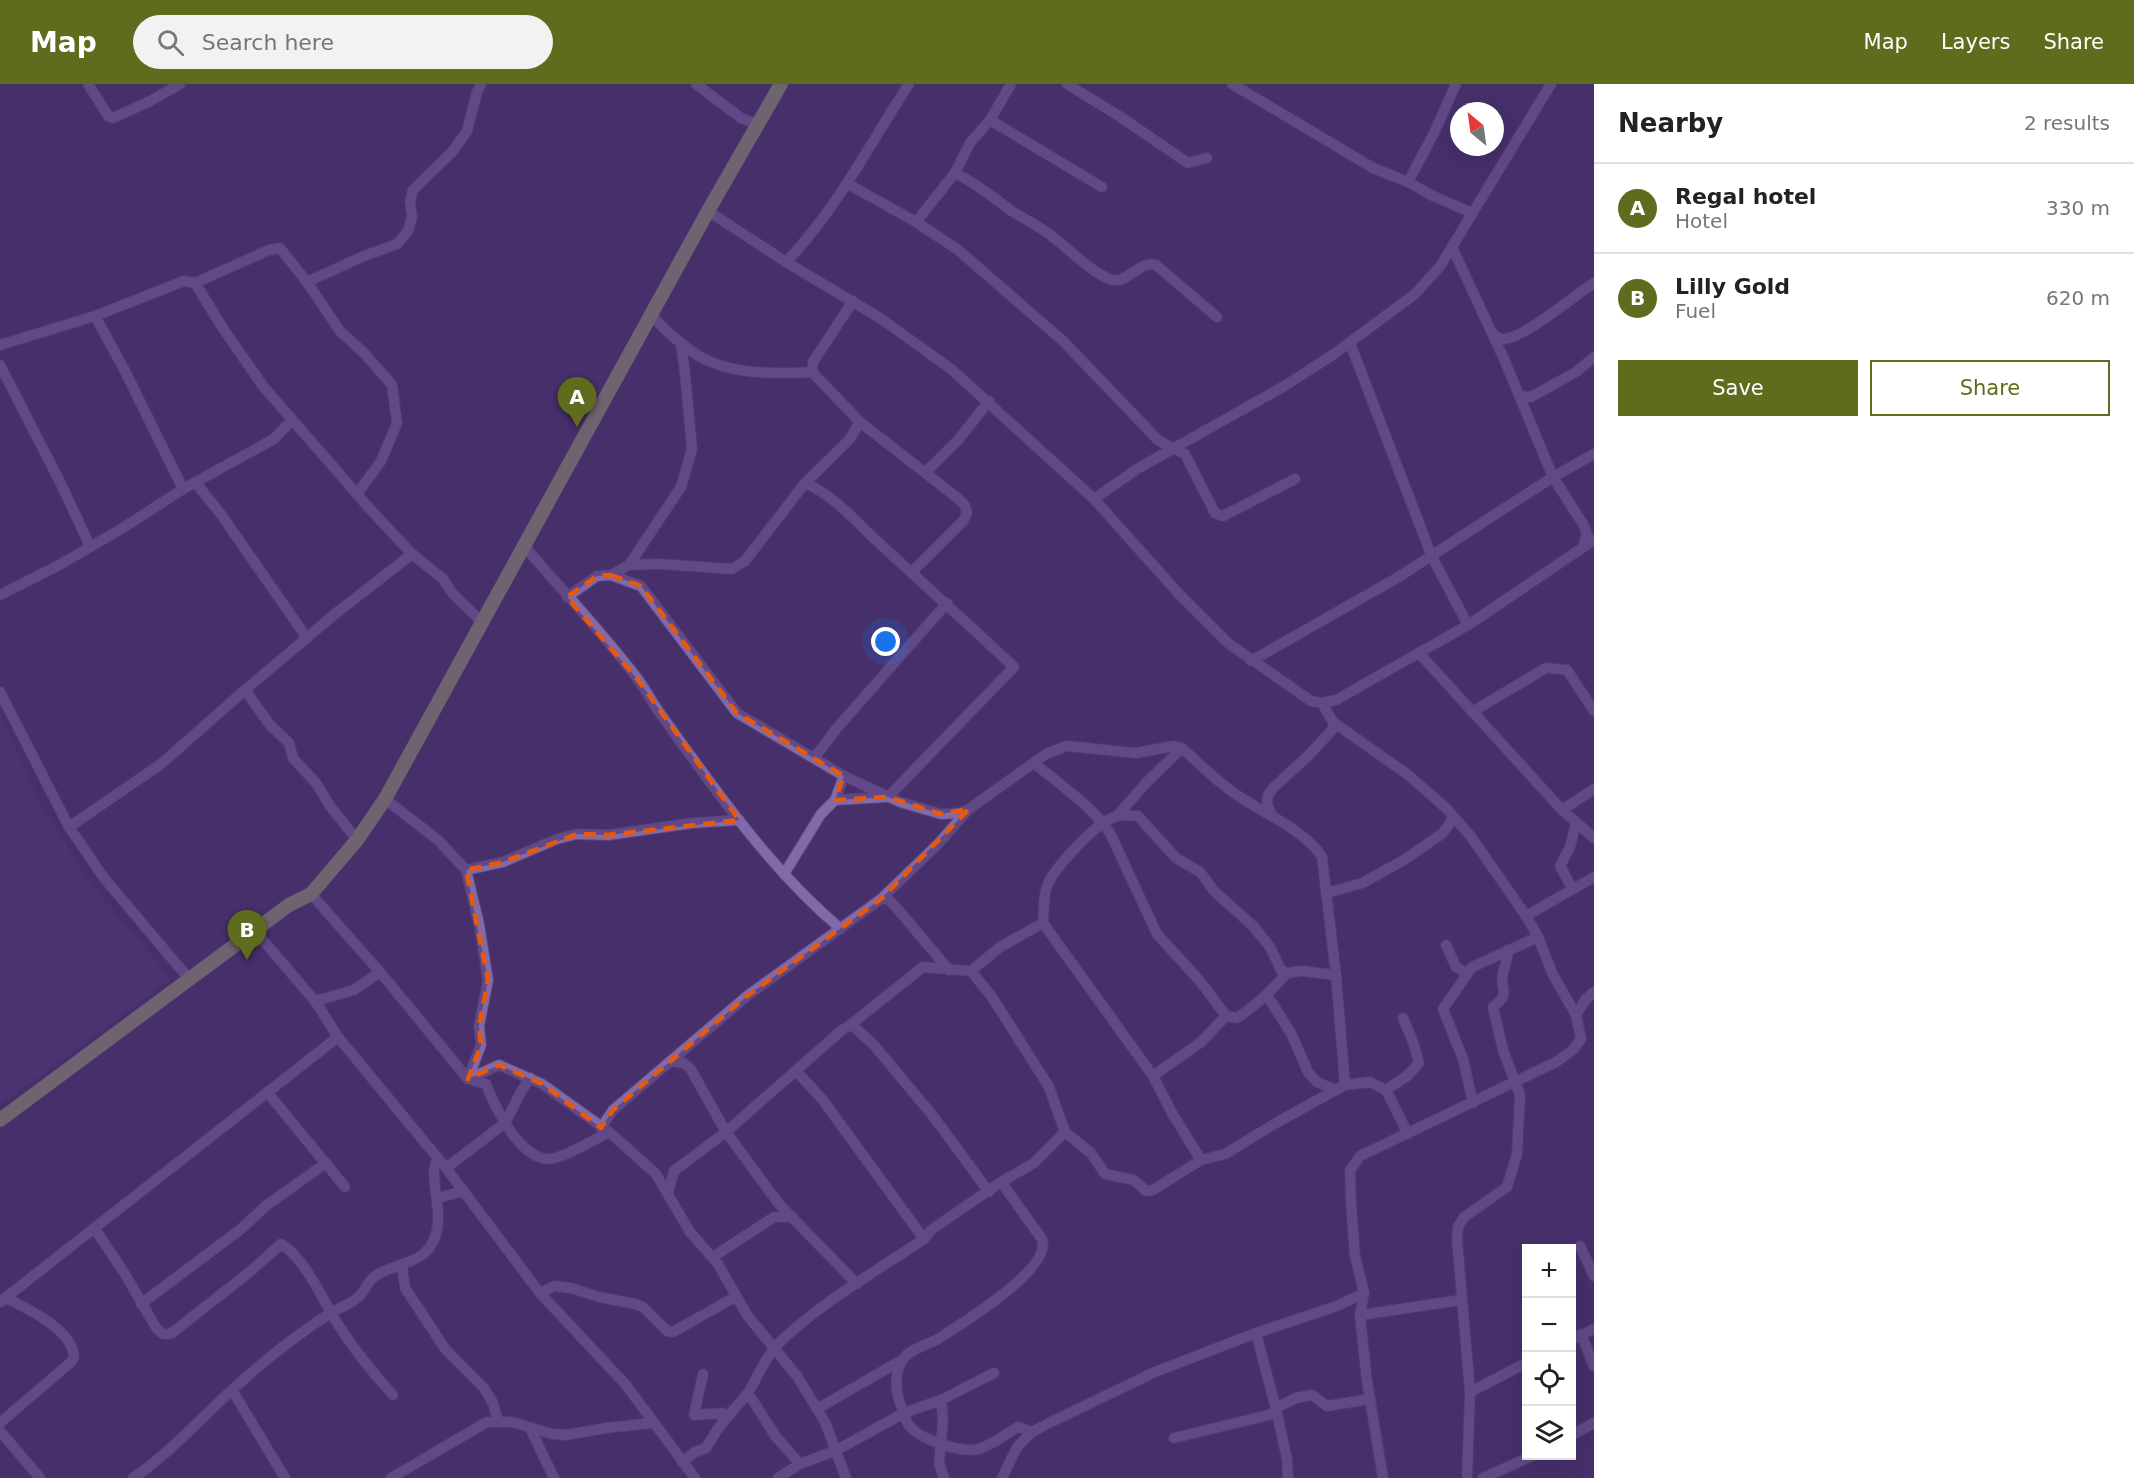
<!DOCTYPE html>
<meta charset="utf-8">
<style>
body{margin:0;font-family:"DejaVu Sans",sans-serif;background:#f2f2f2;color:#222}
.controls{position:absolute;right:18px;bottom:18px;display:grid;overflow:hidden;border-radius:0px;box-shadow:0 6px 24px #0002}
.controls button{width:54px;height:54px;display:grid;place-items:center;padding:0;border:0;border-bottom:2px solid #e0e0e0;background:#fff;color:#222;font:30px sans-serif}
.compass{position:absolute;left:1450px;top:18px;width:54px;height:54px;border-radius:50%;background:#fff;box-shadow:0 6px 24px #0002;rotate:331deg}
.you{position:absolute;left:886px;top:558px;width:21px;height:21px;margin:-15px;border:4px solid #fff;border-radius:50%;background:#1a73e8;box-shadow:0 0 0 9px #1a73e833}
.badge{display:grid;place-items:center;width:39px;height:39px;border-radius:50%;background:#5f6c1e;color:#fff;font-size:20px;font-weight:700}
.pin{position:absolute;translate:-50% -50px;filter:drop-shadow(0 2px 3px #0008)}
.pin::after{content:'';position:absolute;top:32px;width:21px;height:18px;background:inherit;clip-path:polygon(0 0,100% 0,50% 100%)}
.list{margin:0;padding:0;list-style:none}
h2{display:flex;justify-content:space-between;align-items:center;height:78px;margin:0;padding:0 24px;font-size:26px}
h2 small{font-size:20px;font-weight:400;color:#767676}
.list li{display:grid;grid-template-columns:39px 1fr auto;gap:18px;align-items:center;box-sizing:border-box;height:90px;padding:0 24px;border-top:2px solid #e0e0e0}
.list b{display:block;font-size:22px;white-space:nowrap}
.list p{margin:0;font-size:20px;white-space:nowrap;color:#767676}
.list em{font-size:20px;font-style:normal;color:#767676}
.actions{display:flex;gap:12px;padding:18px 24px}
.actions a{flex:1;padding:14px 0;border:2px solid #5f6c1e;border-radius:0px;text-align:center;font-size:21px;color:#5f6c1e}
.actions .main{background:#5f6c1e;color:#fff}
.icon{flex:none;width:33px;height:33px;fill:none;stroke:currentColor;stroke-width:2;stroke-linecap:round;stroke-linejoin:round}
.map{position:relative;flex:none;width:1594px;height:1394px;overflow:hidden}
header{display:flex;align-items:center;gap:36px;box-sizing:border-box;height:84px;padding:0 30px;background:#5f6c1e;color:#fff}
header strong{font-size:28px}
nav{display:flex;gap:33px;margin-inline-start:auto;font-size:21px}
.search{width:420px;height:54px;background:#f2f2f2;display:flex;align-items:center;gap:15px;box-sizing:border-box;padding:0 21px;border-radius:33px;color:#767676;font-size:22px}
main{display:flex}
aside{flex:1;background:#fff}
.map>svg:first-child{display:block}
.built{fill:#523779}
.lines{fill:none;stroke-linecap:round;stroke-linejoin:round}
.minor-casing{stroke:#5a4573;stroke-width:12}
.major-casing{stroke:#5a4573;stroke-width:15}
.minor{stroke:#8169aa;stroke-width:10}
.major{stroke:#9da474;stroke-width:14}
.marked{fill:none;stroke:#e8590c;stroke-width:4.5;stroke-dasharray:12 8;stroke-linejoin:round}
</style>
<header>
<strong>Map</strong>
<div class="search"><svg class="icon" aria-label="search" viewBox="0 0 24 24"><circle cx="10" cy="10" r="6"/><path d="M15 15l6 6"/></svg>Search here</div>
<nav><a>Map</a><a>Layers</a><a>Share</a></nav>
</header>
<main>
<div class="map">
<svg width="1594" height="1394" viewBox="0 0 1594 1394">
<rect width="100%" height="100%" fill="#472f6b"/>
<!-- built -->
<polygon class="built" points="0,631 40,719 91,800 171,895 0,1021"/>
<g class="lines">
<defs>
<g id="minor">
<polyline points="88,0 109,33 113,34 150,17 180,0"/>
<polyline points="696,0 741,34 759,41"/>
<polyline points="1067,0 1119,32 1188,79 1207,74"/>
<polyline points="1232,0 1373,84 1408,98 1431,111 1472,129"/>
<polyline points="990,36 1102,103"/>
<path d="M 955,89 C 976,99 994,114 1013,128 C 1025,135 1038,142 1049,150 C 1066,162 1093,191 1113,196 C 1128,199 1140,176 1156,181 L 1217,233"/>
<polyline points="1408,98 1434,49 1456,0"/>
<polyline points="848,100 916,138 957,165 1063,257 1158,356 1185,370 1215,429 1223,432 1295,395"/>
<polyline points="708,127 786,178 880,234 951,285 1094,415 1137,385 1286,301 1334,270 1415,210 1441,181 1551,0"/>
<polyline points="916,138 955,89 970,59 990,36 1011,0"/>
<polyline points="1452,163 1504,275 1553,393 1583,440 1587,450 1583,463"/>
<path d="M 786,178 C 838,124 868,62 909,0"/>
<polyline points="307,198 364,172 397,160 408,147 412,133 410,117 413,106 452,68 467,47 477,8 481,0"/>
<polyline points="195,199 224,246 263,302 369,424 412,470 443,495 453,510 482,538"/>
<polyline points="853,217 813,278 812,288 860,338 960,416 965,422 967,429 963,437 912,488"/>
<path d="M 651,231 C 665,246 680,260 697,271 C 730,291 775,290 812,288"/>
<polyline points="95,232 124,285 183,405"/>
<path d="M 1493,250 C 1495,252 1499,254 1501,255 C 1520,258 1576,210 1594,199"/>
<polyline points="1350,259 1432,473 1468,541"/>
<polyline points="0,261 95,232 184,197 195,199 269,166 280,164 307,198 340,247 365,270 392,301 397,339 381,377 357,410"/>
<polyline points="0,281 61,400 90,462"/>
<polyline points="1520,312 1531,313 1576,288 1594,273"/>
<polyline points="926,388 958,356 989,317"/>
<polyline points="195,398 220,429 307,554"/>
<path d="M 805,399 C 835,412 855,437 879,459 C 924,500 969,541 1014,583 L 888,713 L 835,716"/>
<polyline points="1094,415 1179,510 1228,559 1311,617 1322,619 1336,616 1468,541 1594,456"/>
<path d="M 524,462 C 562,506 602,548 637,594 C 646,606 653,620 662,632 C 716,707 770,785 841,845"/>
<polyline points="629,481 681,403 692,365 685,289 681,260"/>
<path d="M 611,491 L 641,502 L 737,629 L 844,692 L 900,718 L 941,730 L 960,729 L 969,725 L 1046,670 L 1067,662 L 1136,669 L 1174,662 L 1183,665 C 1201,681 1219,700 1240,713 C 1265,730 1306,747 1322,773 L 1336,891 L 1345,1001 L 1281,1036 L 1225,1070 L 1201,1076 L 1153,1106 L 1146,1107 L 1134,1096 L 1105,1090 L 1091,1069 L 1065,1048 L 1049,1003 L 992,913 L 971,887"/>
<polyline points="0,511 61,480 126,442 183,405 274,355 292,336"/>
<polyline points="567,513 597,492 611,491 629,481 660,480 732,485 745,477 805,399 849,356 860,338"/>
<polyline points="1419,569 1562,726 1594,754"/>
<polyline points="1251,577 1397,494 1553,393 1594,370"/>
<polyline points="245,606 270,641 289,659 293,674 316,699 330,722 357,756"/>
<polyline points="0,608 69,743 104,794 190,896"/>
<polyline points="1472,628 1546,584 1567,586 1594,627"/>
<polyline points="1333,638 1407,690 1446,724 1472,754 1526,832 1538,853 1553,891 1576,931 1581,955 1574,965 1556,978 1360,1072 1350,1087 1351,1119 1355,1172 1364,1209 1360,1231 1367,1297 1383,1394"/>
<polyline points="815,673 837,644 947,519"/>
<path d="M 1034,679 C 1060,701 1091,721 1110,749 L 1157,850 L 1200,897 L 1226,932 L 1237,934 C 1257,921 1272,906 1287,889"/>
<polyline points="385,715 438,756 466,786 479,840 488,896 479,942 481,961 468,995"/>
<polyline points="1562,726 1594,705"/>
<polyline points="1117,732 1147,698 1182,664"/>
<polyline points="1273,733 1267,720 1268,711 1273,704 1309,671 1333,645 1333,638 1322,619"/>
<polyline points="69,743 161,680 245,606 335,530 412,470"/>
<polyline points="466,786 503,778 557,755 577,750 608,751 692,739 739,736"/>
<polyline points="784,790 821,730 835,716 844,692"/>
<polyline points="1572,804 1560,782 1570,763 1576,739"/>
<polyline points="1327,809 1362,799 1404,776 1443,749 1454,733"/>
<path d="M 311,810 L 380,888 L 468,995 L 486,1000 C 495,1023 520,1076 550,1075 C 564,1074 596,1055 609,1048"/>
<polyline points="881,815 938,760 967,727"/>
<polyline points="1526,832 1594,793"/>
<polyline points="1043,839 1153,992 1201,958 1226,932"/>
<polyline points="255,847 315,917 338,953 446,1084 540,1209 626,1301 695,1394"/>
<polyline points="1446,861 1456,883 1467,889"/>
<polyline points="1267,911 1292,951 1308,988 1317,998 1336,1006"/>
<polyline points="315,917 354,906 380,888"/>
<polyline points="1576,931 1585,916 1594,908"/>
<path d="M 849,942 L 923,883 L 971,887 L 1000,863 L 1043,839 C 1044,828 1043,813 1047,802 C 1054,784 1093,743 1110,735 C 1118,730 1129,731 1138,732 L 1176,774 L 1200,788 L 1214,807 L 1253,842 L 1270,863 L 1281,886 L 1287,889 L 1302,887 L 1336,891"/>
<polyline points="796,987 822,1015 924,1155"/>
<polyline points="1153,992 1172,1029 1201,1076"/>
<polyline points="468,995 499,981 542,1000 609,1048 656,1090 690,1148 718,1180 747,1231 797,1292 825,1338 846,1394"/>
<polyline points="1345,1001 1370,998 1386,1006 1408,1050"/>
<polyline points="1386,1006 1407,992 1419,979 1413,958 1403,934"/>
<polyline points="267,1008 345,1103"/>
<polyline points="1473,1019 1463,975 1443,925 1472,883 1538,853"/>
<polyline points="601,1044 613,1026 747,912 881,815 888,815 895,822 949,886"/>
<polyline points="446,1084 505,1039 522,1006 530,994"/>
<polyline points="1001,1098 1034,1079 1065,1048"/>
<polyline points="668,1109 674,1087 726,1048 690,984 683,979 671,977"/>
<polyline points="438,1114 464,1107"/>
<path d="M 95,1145 L 125,1190 L 155,1242 C 160,1249 163,1252 172,1249 L 252,1186 L 281,1160 C 306,1175 323,1217 339,1242 C 355,1267 373,1289 393,1311"/>
<polyline points="1580,1162 1594,1192"/>
<polyline points="713,1173 774,1133 793,1133"/>
<polyline points="402,1180 405,1204 446,1266 484,1304 493,1319 498,1337"/>
<polyline points="857,1200 779,1120 726,1048 842,946 849,942 853,942 873,960 933,1032 989,1108"/>
<polyline points="540,1209 554,1202 571,1204 599,1213 635,1220 643,1223 667,1247 673,1248 735,1213"/>
<polyline points="0,1218 338,953"/>
<polyline points="141,1220 241,1145 267,1121 326,1079"/>
<polyline points="1360,1231 1461,1216"/>
<polyline points="1256,1249 1277,1329 1287,1375 1288,1394"/>
<polyline points="1581,1250 1594,1282"/>
<polyline points="1572,1255 1594,1245"/>
<path d="M 994,1289 L 941,1316 L 904,1329 L 837,1366 L 800,1380 L 776,1353 L 748,1309 C 757,1294 765,1274 777,1261 C 818,1220 875,1188 924,1155 L 931,1146 L 1001,1098 L 1042,1155 C 1053,1185 961,1240 938,1255 C 927,1261 910,1265 903,1275 C 894,1289 895,1304 900,1319 C 903,1326 905,1334 908,1340 C 919,1356 961,1369 979,1365 C 992,1361 1006,1350 1018,1343 L 1032,1348"/>
<polyline points="703,1290 694,1331 723,1329 722,1339"/>
<polyline points="232,1306 285,1394"/>
<polyline points="1470,1308 1526,1279"/>
<polyline points="941,1316 943,1336 939,1379 944,1394"/>
<polyline points="1276,1324 1296,1314 1312,1311 1327,1322 1370,1315"/>
<polyline points="817,1325 902,1276"/>
<path d="M 0,1339 L 71,1278 L 74,1273 C 72,1245 28,1225 6,1214"/>
<polyline points="531,1346 554,1394"/>
<polyline points="0,1347 40,1394"/>
<polyline points="1572,1351 1594,1339"/>
<polyline points="1174,1354 1277,1329"/>
<polyline points="682,1378 695,1368 706,1364 719,1343 748,1309"/>
<path d="M 133,1394 C 170,1369 199,1336 232,1306 C 262,1278 295,1252 329,1230 C 338,1224 349,1221 357,1214 C 365,1209 366,1199 374,1193 C 391,1180 417,1181 430,1163 C 450,1134 425,1094 438,1074"/>
<polyline points="391,1394 487,1338 512,1338 552,1350 566,1351 606,1344 653,1339"/>
<polyline points="778,1394 800,1380"/>
<polyline points="1002,1394 1017,1363 1032,1348 1049,1339 1155,1288 1256,1249 1337,1222 1364,1209"/>
<path d="M 1467,1394 L 1470,1308 L 1457,1155 L 1458,1143 L 1464,1133 L 1507,1103 L 1517,1070 L 1520,1011 L 1503,966 L 1493,923 C 1512,908 1499,906 1503,889 C 1505,881 1508,875 1508,866"/>
<polyline points="1483,1394 1532,1372"/>
</g>
<polyline id="major" points="0,1036 289,821 311,810 357,756 385,715 708,127 781,0"/>
</defs>
<!-- minor casing -->
<use href="#minor" class="minor-casing"/>
<!-- major casing -->
<use href="#major" class="major-casing"/>
<!-- minor -->
<use href="#minor" class="minor"/>
<!-- major -->
<use href="#major" class="major"/>
</g>
<!-- marked area -->
<path d="M0 0H1594V1394H0ZM 611,491 L 641,502 L 737,629 L 844,692 L 835,716 L 888,713 L 941,730 L 969,725 L 881,815 L 747,912 L 613,1026 L 601,1044 L 542,1000 L 499,981 L 468,995 L 481,961 L 479,942 L 488,896 L 466,786 L 503,778 L 577,750 L 608,751 L 739,736 L 638,596 L 567,513 L 597,492 Z" fill="#472f6b" fill-opacity=".55" fill-rule="evenodd"/>
<path class="marked" d="M 611,491 L 641,502 L 737,629 L 844,692 L 835,716 L 888,713 L 941,730 L 969,725 L 881,815 L 747,912 L 613,1026 L 601,1044 L 542,1000 L 499,981 L 468,995 L 481,961 L 479,942 L 488,896 L 466,786 L 503,778 L 577,750 L 608,751 L 739,736 L 638,596 L 567,513 L 597,492 Z"/>
</svg>
<div class="controls">
<button>+</button>
<button>−</button>
<button><svg class="icon" aria-label="locate" viewBox="0 0 24 24"><circle cx="12" cy="12" r="6"/><path d="M12 2v4M12 18v4M2 12h4M18 12h4"/></svg></button>
<button><svg class="icon" aria-label="layers" viewBox="0 0 24 24"><path d="M12 4l9 5-9 5-9-5zM3 14l9 5 9-5"/></svg></button>
</div>
<svg class="compass" viewBox="-18 -18 36 36"><path d="M0-13l5 13h-10z" fill="#e53935"/><path d="M0 13l5-13h-10z" fill="#767676"/></svg>
<div class="you"></div>
<div class="pin badge" style="left:577px;top:343px">A</div>
<div class="pin badge" style="left:247px;top:876px">B</div>
</div>
<aside>
<h2>Nearby<small>2 results</small></h2>
<ul class="list">
<li><span class="badge">A</span><div><b>Regal hotel</b><p>Hotel</p></div><em>330 m</em></li>
<li><span class="badge">B</span><div><b>Lilly Gold</b><p>Fuel</p></div><em>620 m</em></li>
</ul>
<div class="actions"><a class="main">Save</a><a>Share</a></div>
</aside>
</main>
